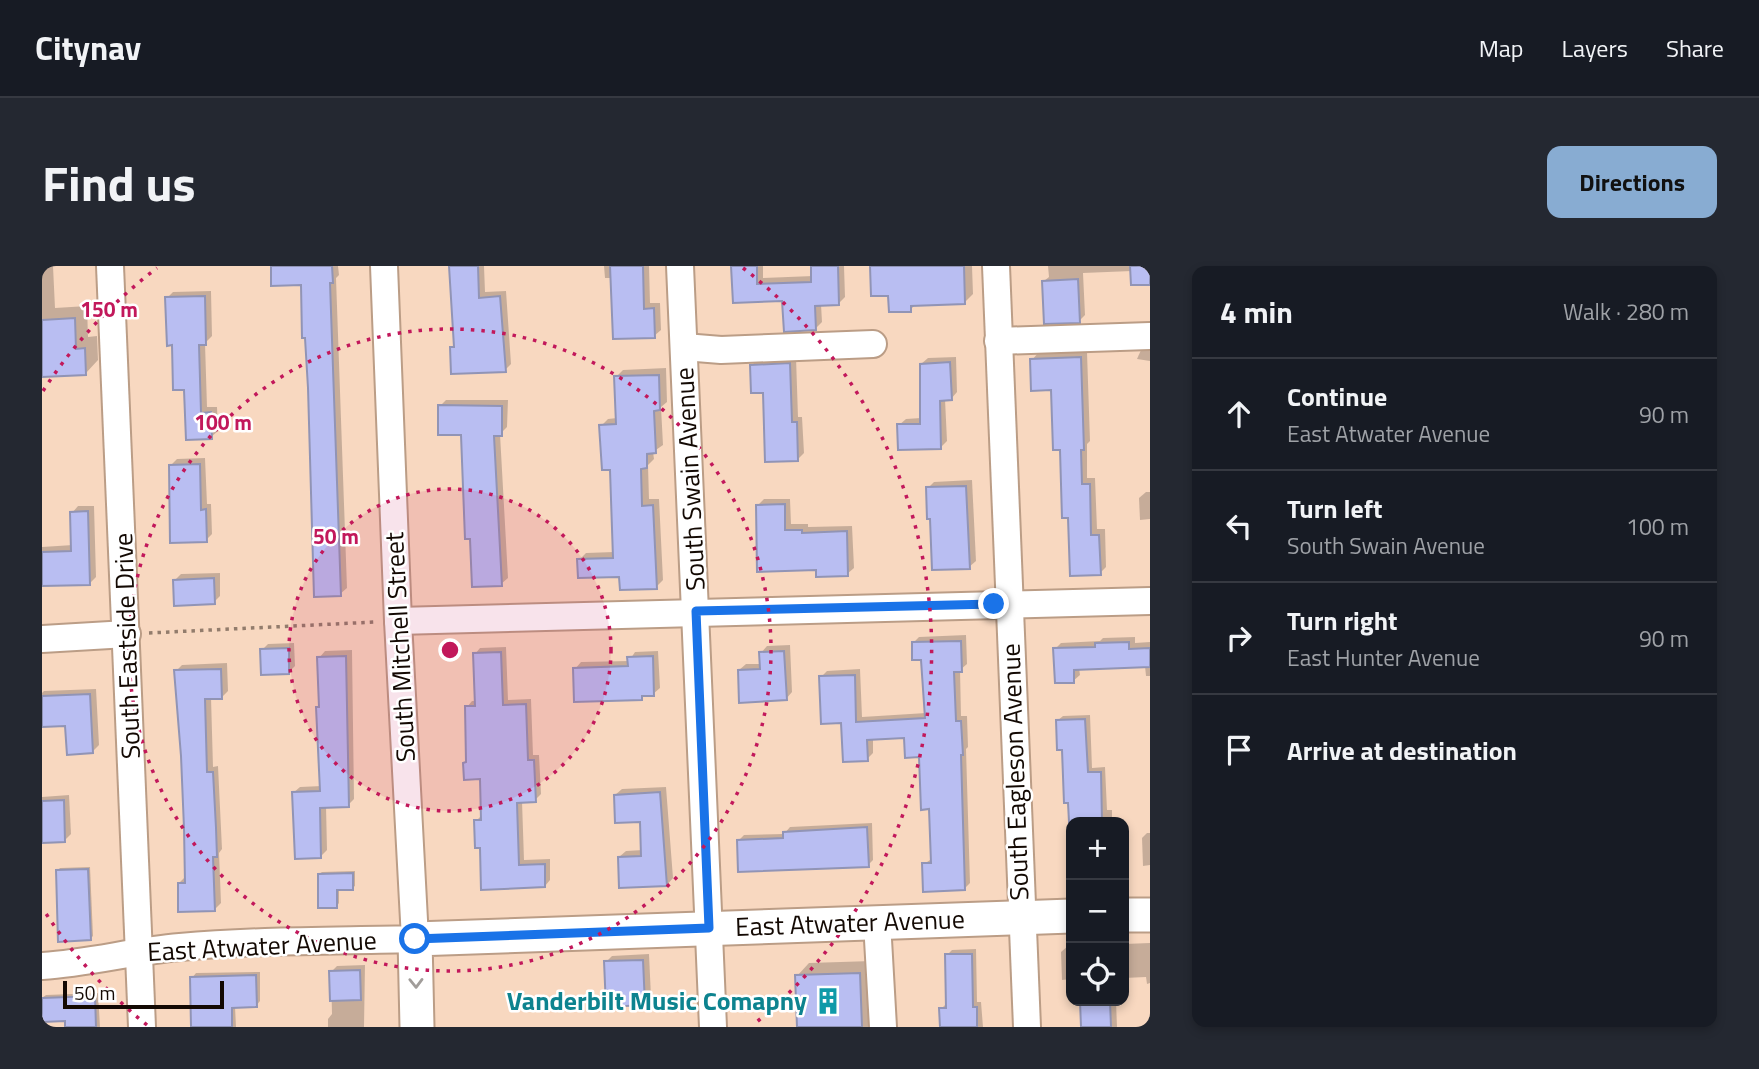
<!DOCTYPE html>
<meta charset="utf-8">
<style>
body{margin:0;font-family:"Titillium Web",sans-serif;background:#242831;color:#f1f3f6}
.controls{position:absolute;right:21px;bottom:21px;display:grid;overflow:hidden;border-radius:14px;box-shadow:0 4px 10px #0003}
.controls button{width:63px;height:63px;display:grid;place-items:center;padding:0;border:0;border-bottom:2px solid #363941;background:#171b24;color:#f1f3f6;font:35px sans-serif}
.scale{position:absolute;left:21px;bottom:18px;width:161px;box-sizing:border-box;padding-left:7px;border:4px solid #130903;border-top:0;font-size:19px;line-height:24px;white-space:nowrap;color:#130903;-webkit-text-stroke:5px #fff;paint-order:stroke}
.stop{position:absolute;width:21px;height:21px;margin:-16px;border:5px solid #1a73e8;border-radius:50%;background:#fff}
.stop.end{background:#1a73e8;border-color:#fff;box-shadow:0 2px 7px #0008}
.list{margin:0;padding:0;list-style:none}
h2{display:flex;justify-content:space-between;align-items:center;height:91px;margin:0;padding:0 28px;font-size:30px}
h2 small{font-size:23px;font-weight:400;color:#9ea1a6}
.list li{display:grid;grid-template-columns:46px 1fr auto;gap:21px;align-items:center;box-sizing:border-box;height:112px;padding:0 28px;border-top:2px solid #363941}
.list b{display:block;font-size:26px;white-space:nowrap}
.list p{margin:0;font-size:23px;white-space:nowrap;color:#9ea1a6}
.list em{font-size:23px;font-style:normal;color:#9ea1a6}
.icon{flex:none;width:38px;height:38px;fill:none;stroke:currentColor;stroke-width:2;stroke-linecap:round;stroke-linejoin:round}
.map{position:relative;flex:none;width:1108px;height:761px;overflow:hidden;border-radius:14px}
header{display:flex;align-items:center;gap:42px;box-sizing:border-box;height:98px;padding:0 35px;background:#171b24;border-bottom:2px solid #363941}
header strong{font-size:33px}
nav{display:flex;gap:38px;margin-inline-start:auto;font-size:24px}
.intro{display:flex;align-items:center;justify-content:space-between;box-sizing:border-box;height:168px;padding:0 42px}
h1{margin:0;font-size:49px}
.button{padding:18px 32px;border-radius:14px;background:#88acd2;color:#111;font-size:24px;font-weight:700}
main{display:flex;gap:42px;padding:0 42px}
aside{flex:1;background:#171b24;border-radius:14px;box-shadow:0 4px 10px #0003}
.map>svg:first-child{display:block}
.shadow{fill:#0003}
.building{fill:#b9bef2;stroke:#9194b5;stroke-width:2}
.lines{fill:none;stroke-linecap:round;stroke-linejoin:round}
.minor-casing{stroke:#bb9d86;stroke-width:30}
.major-casing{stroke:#bb9d86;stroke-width:37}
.path{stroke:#927c6c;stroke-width:3.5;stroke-dasharray:3.5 5;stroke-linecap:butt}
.minor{stroke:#fff;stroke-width:26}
.major{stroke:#fff;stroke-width:33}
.oneway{stroke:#a19d9a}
.route{stroke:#1a73e8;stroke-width:9}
.ring{fill:none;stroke:#c2185b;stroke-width:3.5;stroke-dasharray:3.5 7}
.labels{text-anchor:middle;stroke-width:5;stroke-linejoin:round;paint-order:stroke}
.street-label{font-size:26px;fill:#130903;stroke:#fff}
.culture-label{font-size:26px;font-weight:bold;fill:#0d838f;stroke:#fff;text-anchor:end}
.centre{fill:#c2185b;stroke:#fff;stroke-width:3.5}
.ring-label{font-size:21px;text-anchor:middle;font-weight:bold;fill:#c2185b;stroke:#fff;stroke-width:5;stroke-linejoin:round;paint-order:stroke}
</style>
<header>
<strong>Citynav</strong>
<nav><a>Map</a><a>Layers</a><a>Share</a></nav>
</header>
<div class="intro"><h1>Find us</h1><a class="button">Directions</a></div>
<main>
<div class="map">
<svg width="1108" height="761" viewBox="0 0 1108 761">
<rect width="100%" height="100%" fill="#f8d8c0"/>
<!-- shadow -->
<g class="shadow">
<polygon points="0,0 11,0 13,42 45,40 46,71 55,70 56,94 44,107 0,109"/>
<polygon points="230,0 296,0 297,9 294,12 305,322 298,328 260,17"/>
<polygon points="407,0 442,0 443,26 464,25 469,98 463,104 410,82 413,79"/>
<polygon points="562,0 607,0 608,37 618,37 619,64 612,70 570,12 563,12"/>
<polygon points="691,0 721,0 721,12 771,10 771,0 802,0 803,31 796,38 779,38 780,56 773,63 742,33 692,35"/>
<polygon points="830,0 930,0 931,28 923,36 874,38 868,44 848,28"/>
<polygon points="1006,0 1108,0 1108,17 1090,5 1041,7 1043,49 1037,55 1002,15 1007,11"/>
<polygon points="169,25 170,70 163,77 165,141 175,141 176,165 169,171 144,122 131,78 125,32 131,26"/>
<polygon points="1108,83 1108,95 1095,93 1099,84"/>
<polygon points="1045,86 1048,175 1045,178 1045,212 1053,212 1055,263 1063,263 1064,301 1058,307 1028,250 1011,122 990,94 996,87"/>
<polygon points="754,91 756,151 760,151 762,187 755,194 710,99 716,93"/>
<polygon points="914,91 915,126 909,133 903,133 905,175 899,181 857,159 864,153 879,152 879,98 886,92"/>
<polygon points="624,102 625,136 619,141 621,179 611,186 612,193 606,199 607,233 617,233 621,314 614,321 537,294 544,287 572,286 570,202 559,160 566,153 575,152 574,111 581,104"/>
<polygon points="404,134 466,134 465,161 458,168 466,312 459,318 421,167 398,140"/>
<polygon points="163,192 165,238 169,238 170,268 164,274 129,199 135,193"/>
<polygon points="930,214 934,295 927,301 890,251 886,222 892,216"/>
<polygon points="1104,226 1108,226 1108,253 1098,254 1097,232"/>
<polygon points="722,233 748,233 749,258 766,258 766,261 810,260 812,302 805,308 775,303 715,240"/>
<polygon points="36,240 52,240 54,311 48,317 0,319 0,281 31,279 30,247"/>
<polygon points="178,307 178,330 172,336 133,314 139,308"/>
<polygon points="924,369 925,398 918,404 919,450 925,450 926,481 924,483 928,617 922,623 882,598 891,592 889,542 879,489 864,470 831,472 831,487 825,493 801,455 779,411 785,405 818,403 820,451 884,447 881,392 871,377 877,371"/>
<polygon points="1093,371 1093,377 1108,376 1108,410 1104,410 1103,400 1037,402 1038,409 1031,415 1013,383 1019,377 1058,375 1061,372"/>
<polygon points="252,377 253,400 247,406 220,384 226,378"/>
<polygon points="748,379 750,426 744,433 697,404 704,398 719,398 719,387 725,380"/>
<polygon points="464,381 466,434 489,433 491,489 497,489 499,528 493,534 480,535 482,594 508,593 508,614 503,620 439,580 434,555 441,548 439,511 426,494 425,441 430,435 434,435 433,388 438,382"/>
<polygon points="310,384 312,533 306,539 284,540 285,584 279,590 251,527 258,521 280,520 276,442 279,439 277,392 283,385"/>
<polygon points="616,385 618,422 611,428 603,428 599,432 533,403 539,396 587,395 593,386"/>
<polygon points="185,397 186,425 180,431 169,431 171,501 176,500 180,583 177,587 179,637 172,644 137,617 144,610 144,562 134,405 140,399"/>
<polygon points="54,423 57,479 50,486 25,458 0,459 0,427 2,425"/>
<polygon points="1048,449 1050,502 1063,501 1065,544 1070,544 1070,556 1029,556 1029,568 1028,535 1022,482 1015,455 1021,450"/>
<polygon points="624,521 631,612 625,619 577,591 584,585 601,584 599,554 573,529 580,523"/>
<polygon points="27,529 29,568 22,575 0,576 0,531"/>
<polygon points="830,557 831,594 826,599 697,574 702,569 742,568 748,561"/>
<polygon points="1105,567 1108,567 1108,599 1101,600 1100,572"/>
<polygon points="1029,588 1029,620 1026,620 1025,592"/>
<polygon points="48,601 51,670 48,673 15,605 18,602"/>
<polygon points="313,605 313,620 310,622 297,623 297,637 295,640 277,608 280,606"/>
<polygon points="1108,677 1108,717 1105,718 1104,711 1082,712 1082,678"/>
<polygon points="1029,679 1029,713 1020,714 1019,686 1026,680"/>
<polygon points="934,683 935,736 939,736 941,761 900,761 899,743 904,738 905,689 910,684"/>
<polygon points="607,688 609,731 602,737 564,696 570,690"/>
<polygon points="830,695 832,761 756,761 755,710 767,697"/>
<polygon points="323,699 322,761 286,761 286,753 290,748 289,706 295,700"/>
<polygon points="218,706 218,735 214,740 193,740 194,761 152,761 150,712 154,707"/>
<polygon points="56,727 58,761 24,761 24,754 0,732 4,729"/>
<polygon points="1040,735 1074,735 1075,761 1040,761"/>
</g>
<!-- building -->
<g class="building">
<polygon points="229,0 290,0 291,17 288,17 299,330 272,331 266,122 263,72 260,72 259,19 229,20"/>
<polygon points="407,0 436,0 437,32 458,30 464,106 409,108 408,81 412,81"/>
<polygon points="568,0 601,0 602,43 612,42 613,72 571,73"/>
<polygon points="689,0 715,0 715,18 769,16 769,0 796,0 797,39 773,40 774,64 742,66 740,35 691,37"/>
<polygon points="828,0 922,0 923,38 869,40 869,46 847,46 846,30 829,30"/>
<polygon points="1088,0 1108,0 1108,19 1089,19"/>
<polygon points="1036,13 1038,57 1002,58 1000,15"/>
<polygon points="163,30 164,79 157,79 159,147 169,146 170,173 144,174 142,124 131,124 130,79 125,80 123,31"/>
<polygon points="33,52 34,83 43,82 44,109 0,111 0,54"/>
<polygon points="1039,91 1042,184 1039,184 1040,218 1048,218 1049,269 1057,269 1059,309 1028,310 1026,252 1020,252 1018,184 1011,184 1009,124 989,125 988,93"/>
<polygon points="908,96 910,134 898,135 899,183 856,184 855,158 878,158 878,98"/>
<polygon points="748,97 750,156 755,156 756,195 723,196 721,127 709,127 708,99"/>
<polygon points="617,109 618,144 612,145 614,187 605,188 605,202 599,203 600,240 611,239 615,323 578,324 577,311 536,312 535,293 571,292 568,204 560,204 557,159 574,158 572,110"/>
<polygon points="396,139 460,140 460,170 452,170 460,320 430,321 428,273 423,273 419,169 396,169"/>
<polygon points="158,198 159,244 164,243 165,276 128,277 127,199"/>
<polygon points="924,220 928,303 890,304 888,253 885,253 884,221"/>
<polygon points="743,238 743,264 760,264 760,267 805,265 806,310 774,311 774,304 715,306 714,239"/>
<polygon points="46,245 48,319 0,320 0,286 29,285 28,246"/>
<polygon points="172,312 173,338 132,340 131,314"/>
<polygon points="919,375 920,406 912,406 914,455 919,455 921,489 919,489 923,624 881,626 880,597 889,597 887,543 879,544 877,491 863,492 862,472 825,474 826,495 801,496 799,457 779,458 777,410 813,409 814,456 883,452 879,394 870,394 870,376"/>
<polygon points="1087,376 1087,383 1108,382 1108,401 1032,404 1032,417 1013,417 1011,382 1053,381 1053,377"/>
<polygon points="247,382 247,408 219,409 218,383"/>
<polygon points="742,385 745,434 697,437 696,404 718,403 717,386"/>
<polygon points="459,386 461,439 484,438 486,494 492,494 494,536 475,537 477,599 503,598 503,621 439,624 438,582 433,582 432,554 439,554 438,513 422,514 421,497 424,496 423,440 433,440 431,387"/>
<polygon points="304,390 307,541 278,542 279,592 253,593 250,526 278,525 274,441 277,441 275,391"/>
<polygon points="611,390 612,430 600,430 600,434 532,436 531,402 586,400 585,391"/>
<polygon points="179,403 180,433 163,433 165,506 171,506 174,562 175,591 171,591 173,645 136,646 136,617 143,617 142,562 139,490 132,404"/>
<polygon points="48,428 51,487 25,489 23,460 0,461 0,430"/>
<polygon points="1043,453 1046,506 1059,506 1060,556 1027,556 1026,537 1022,537 1020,484 1015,484 1014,454"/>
<polygon points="618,526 625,620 577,622 576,591 599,590 598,556 573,557 572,529"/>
<polygon points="22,534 23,576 0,577 0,535"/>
<polygon points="825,561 827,601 696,606 695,574 741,572 741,566"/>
<polygon points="46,603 49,674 16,676 14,604"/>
<polygon points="311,607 311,624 295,624 295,642 276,642 276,608"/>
<polygon points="903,688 930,688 931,741 935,741 935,761 898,761 897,742 904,742"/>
<polygon points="601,694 603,739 564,741 562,695"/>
<polygon points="318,704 319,734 288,735 287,705"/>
<polygon points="818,707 820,761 755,761 753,709"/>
<polygon points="214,709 215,741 190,742 190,761 149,761 148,711"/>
<polygon points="53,730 54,761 23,761 23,755 0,756 0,732"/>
<polygon points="1038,735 1068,735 1069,761 1039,761"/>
</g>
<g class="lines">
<defs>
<g id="minor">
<polyline points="68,0 100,761"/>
<polyline points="638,0 671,761"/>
<polyline points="954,0 985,761"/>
<polyline points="956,75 1108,70"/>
<polyline points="642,81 679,84 831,78"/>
<polyline points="356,355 1108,335"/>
<polyline points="0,373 85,368"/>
<polyline points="835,656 841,761"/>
<path d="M 0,700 C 47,697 91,685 138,681 C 216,674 295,675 373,673 L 356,355 L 342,0"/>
</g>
<g id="major">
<polyline points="1082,649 1108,649"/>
<polyline points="375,761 373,673 1029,650"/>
</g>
</defs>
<!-- minor casing -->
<use href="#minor" class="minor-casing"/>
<!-- major casing -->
<use href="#major" class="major-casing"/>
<!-- path -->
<polyline class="path" points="107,367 333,356"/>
<!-- minor -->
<use href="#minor" class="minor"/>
<!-- major -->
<use href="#major" class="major"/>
</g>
<!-- one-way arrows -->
<defs><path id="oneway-chevron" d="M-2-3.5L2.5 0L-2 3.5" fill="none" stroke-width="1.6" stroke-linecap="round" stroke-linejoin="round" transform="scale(1.75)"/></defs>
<use class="oneway" href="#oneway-chevron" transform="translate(374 717) rotate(89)"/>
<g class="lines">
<!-- route -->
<polyline class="route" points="373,673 667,662 654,345 952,338"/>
</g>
<!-- distance rings -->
<circle cx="408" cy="384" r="161" fill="#c2185b" fill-opacity=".12"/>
<g class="ring">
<circle cx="408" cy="384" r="161"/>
<circle cx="408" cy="384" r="321"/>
<path d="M105 759A482 482 0 0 1 1 643M1 125A482 482 0 0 1 115 2M701 2A482 482 0 0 1 711 759"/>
</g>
<!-- icons -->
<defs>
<symbol id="building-bare" viewBox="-9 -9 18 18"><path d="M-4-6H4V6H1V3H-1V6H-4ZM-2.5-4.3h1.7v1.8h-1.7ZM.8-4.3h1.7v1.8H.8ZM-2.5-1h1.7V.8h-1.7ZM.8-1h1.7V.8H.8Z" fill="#0f9aa8" stroke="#fff" stroke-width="2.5" paint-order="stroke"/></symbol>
</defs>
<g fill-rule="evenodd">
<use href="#building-bare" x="767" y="716" width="38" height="38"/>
</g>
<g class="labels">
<!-- street labels -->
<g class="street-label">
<text transform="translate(648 213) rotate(-93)" y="9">South Swain Avenue</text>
<text transform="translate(85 380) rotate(-92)" y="9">South Eastside Drive</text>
<text transform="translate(358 381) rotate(-93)" y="9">South Mitchell Street</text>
<text transform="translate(973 506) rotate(-92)" y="9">South Eagleson Avenue</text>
<text transform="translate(808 657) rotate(-2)" y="9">East Atwater Avenue</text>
<text transform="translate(220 680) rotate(-3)" y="9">East Atwater Avenue</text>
</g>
<!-- culture labels -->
<g class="culture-label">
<text x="765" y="744">Vanderbilt Music Comapny</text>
</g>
</g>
<circle cx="408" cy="384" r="10" class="centre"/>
<g class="ring-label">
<text x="67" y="51">150 m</text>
<text x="181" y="164">100 m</text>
<text x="294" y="278">50 m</text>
</g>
</svg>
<div class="controls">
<button>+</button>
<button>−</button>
<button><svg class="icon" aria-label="locate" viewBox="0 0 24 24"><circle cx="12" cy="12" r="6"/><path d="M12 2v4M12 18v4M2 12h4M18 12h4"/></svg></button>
</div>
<div class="scale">50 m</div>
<div class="stop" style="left:373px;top:673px"></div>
<div class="stop end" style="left:952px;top:338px"></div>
</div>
<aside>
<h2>4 min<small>Walk · 280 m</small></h2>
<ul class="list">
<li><svg class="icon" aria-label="ahead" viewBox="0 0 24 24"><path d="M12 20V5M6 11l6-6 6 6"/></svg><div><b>Continue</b><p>East Atwater Avenue</p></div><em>90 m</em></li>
<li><svg class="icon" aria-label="left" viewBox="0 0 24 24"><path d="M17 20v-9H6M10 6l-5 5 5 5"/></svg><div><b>Turn left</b><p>South Swain Avenue</p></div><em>100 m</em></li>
<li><svg class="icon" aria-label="right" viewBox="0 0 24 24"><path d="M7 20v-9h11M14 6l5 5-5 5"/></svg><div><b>Turn right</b><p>East Hunter Avenue</p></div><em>90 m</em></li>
<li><svg class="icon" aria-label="arrive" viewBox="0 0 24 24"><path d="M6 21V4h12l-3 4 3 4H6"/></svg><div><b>Arrive at destination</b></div></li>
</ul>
</aside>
</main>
